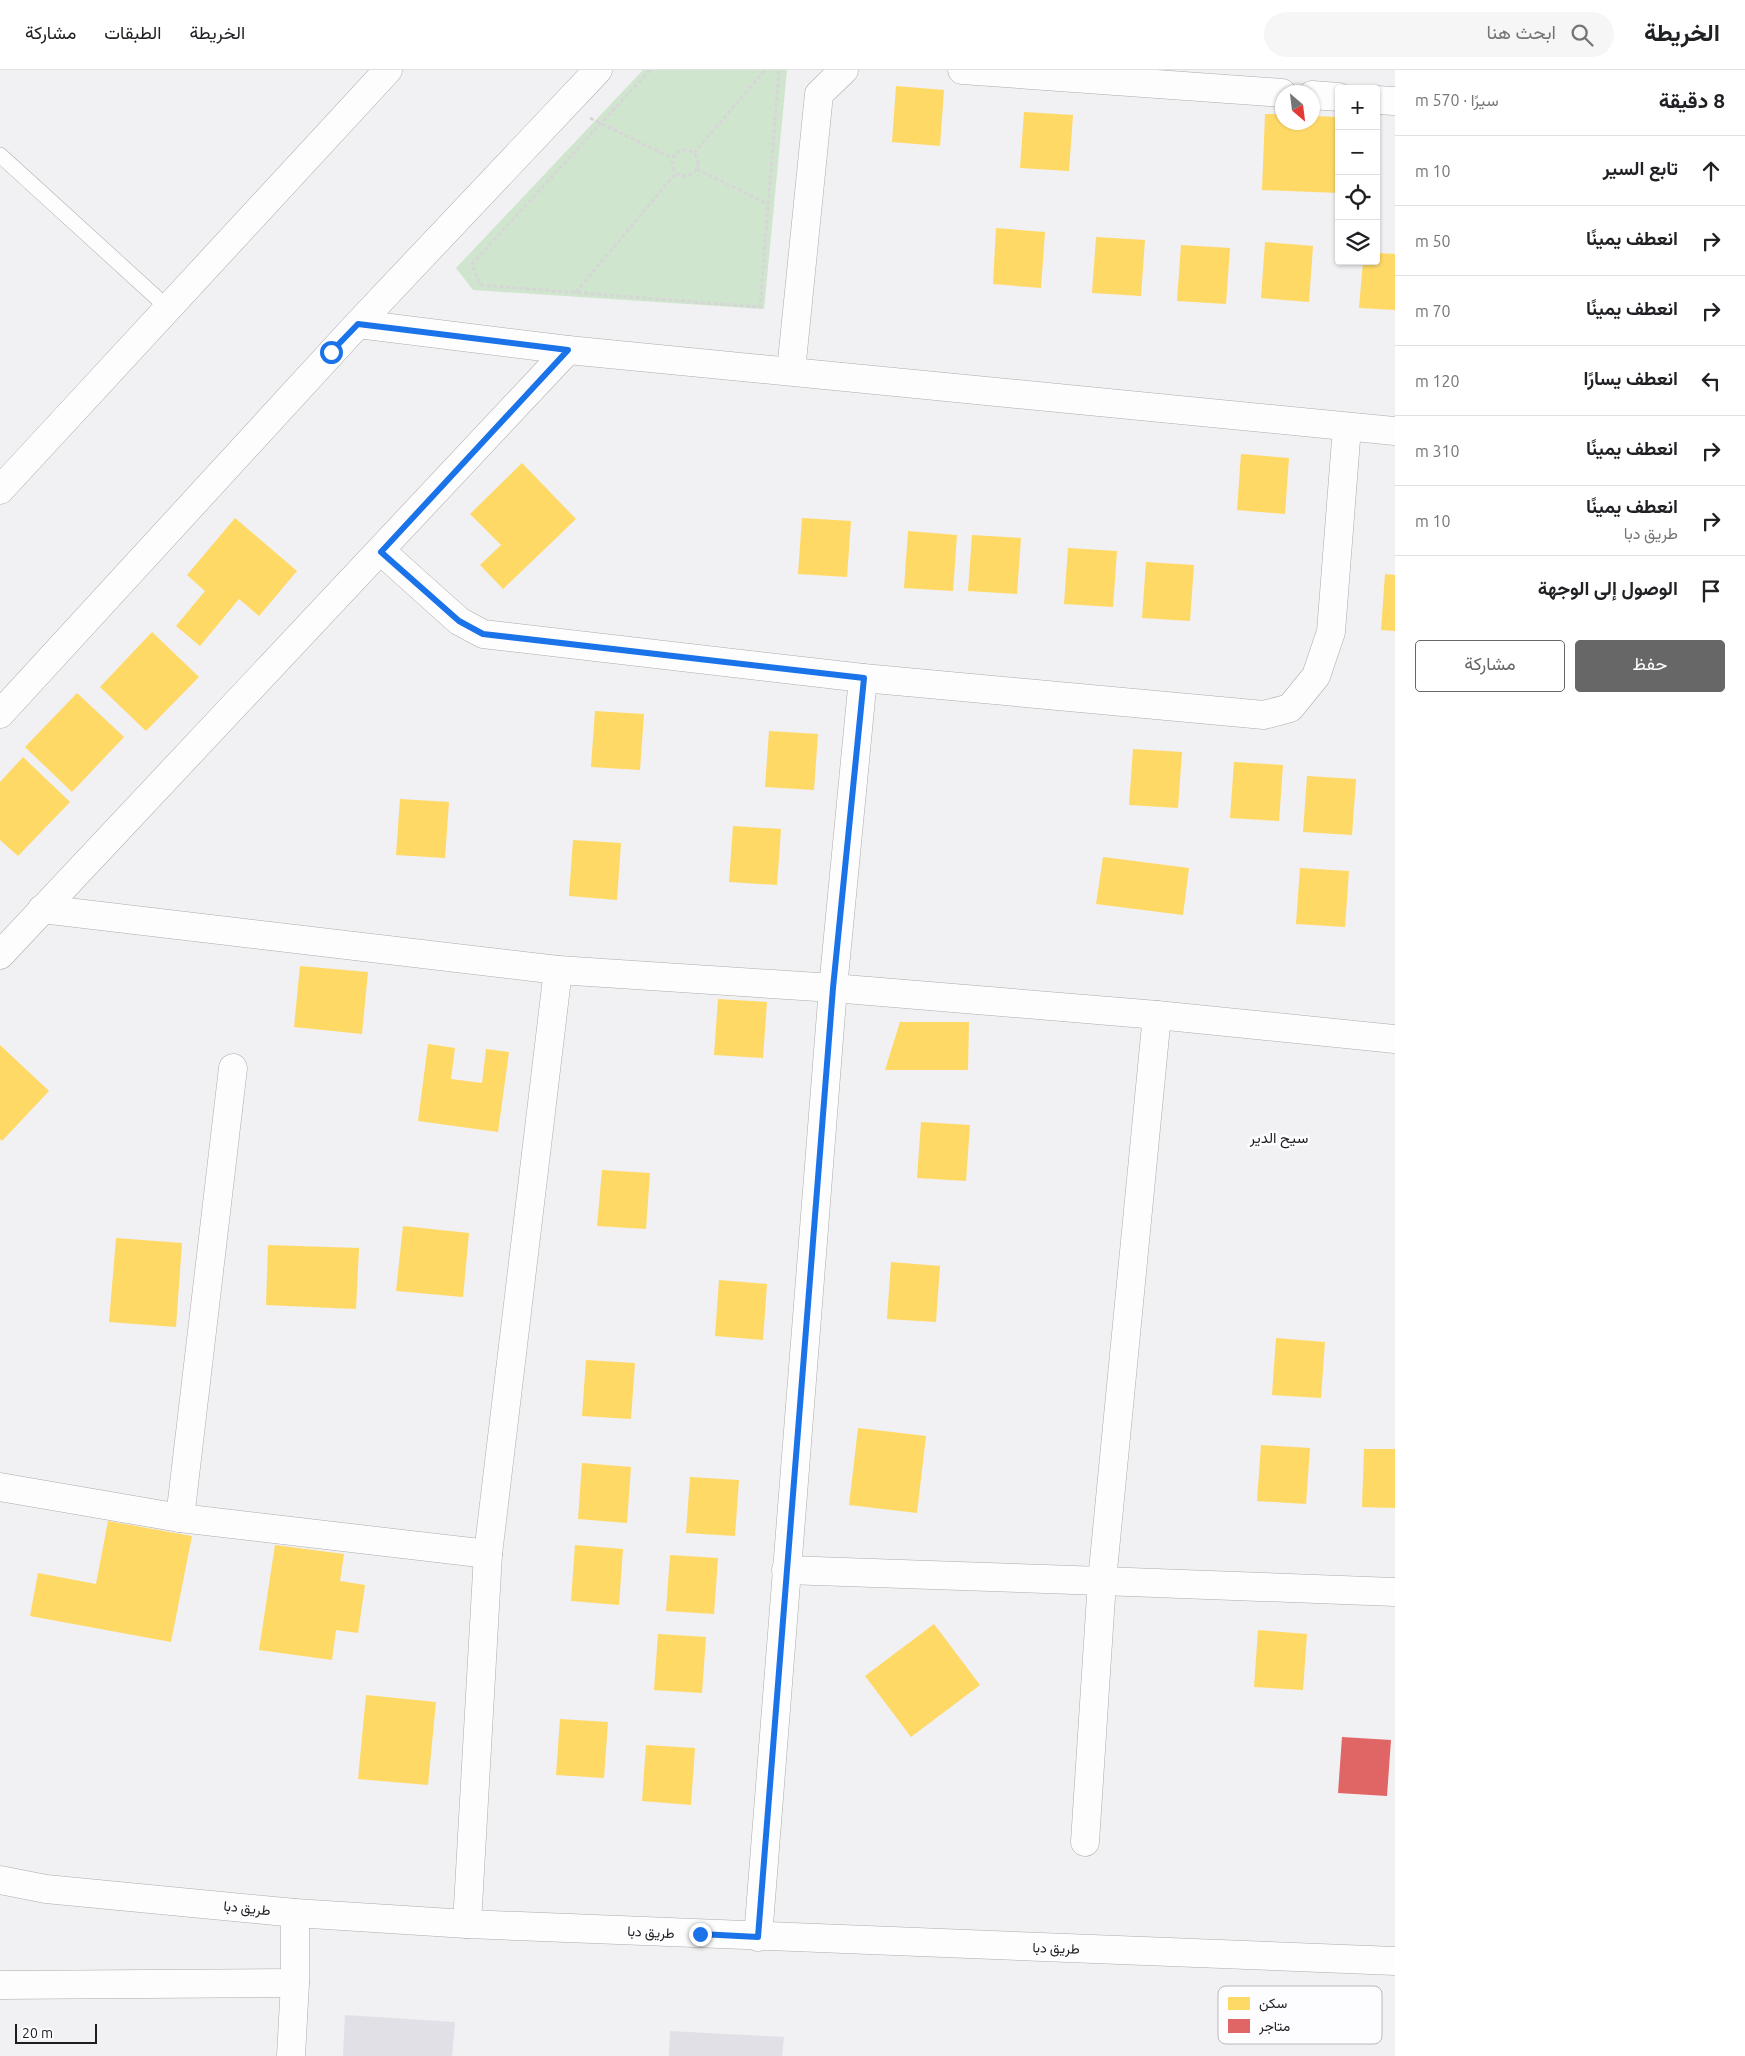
<!DOCTYPE html>
<html lang="ar">
<meta charset="utf-8">
<style>
body{margin:0;font-family:Ubuntu,Vazirmatn,sans-serif;background:#f6f6f6;color:#202124;direction:rtl}
.controls{position:absolute;right:15px;top:15px;display:grid;overflow:hidden;border-radius:5px;box-shadow:0 1px 4px #0004}
.controls button{width:45px;height:45px;display:grid;place-items:center;padding:0;border:0;border-bottom:1px solid #e0e0e0;background:#fff;color:#202124;font:25px sans-serif}
.compass{position:absolute;left:1275px;top:15px;width:45px;height:45px;border-radius:50%;background:#fff;box-shadow:0 1px 4px #0004;rotate:152deg}
.scale{position:absolute;left:15px;bottom:12px;width:82px;box-sizing:border-box;padding-left:5px;border:2px solid #1d1d1e;border-top:0;font-size:14px;line-height:18px;white-space:nowrap;color:#1d1d1e;-webkit-text-stroke:4px #fdfdff;paint-order:stroke}
.stop{position:absolute;width:15px;height:15px;margin:-11px;border:4px solid #1a73e8;border-radius:50%;background:#fff}
.stop.end{background:#1a73e8;border-color:#fff;box-shadow:0 1px 5px #0008}
.list{margin:0;padding:0;list-style:none}
h2{display:flex;justify-content:space-between;align-items:center;height:65px;margin:0;padding:0 20px;font-size:21px}
h2 small{font-size:16px;font-weight:400;color:#757577}
.list li{display:grid;grid-template-columns:32px 1fr auto;gap:15px;align-items:center;box-sizing:border-box;height:70px;padding:0 20px;border-top:1px solid #e0e0e0}
.list b{display:block;font-size:19px;white-space:nowrap}
.list p{margin:0;font-size:16px;white-space:nowrap;color:#757577}
.list em{font-size:16px;font-style:normal;color:#757577}
.actions{display:flex;gap:10px;padding:15px 20px}
.actions a{flex:1;padding:11px 0;border:1px solid #676768;border-radius:5px;text-align:center;font-size:18px;color:#676768}
.actions .main{background:#676768;color:#fff}
.icon{flex:none;width:28px;height:28px;fill:none;stroke:currentColor;stroke-width:2;stroke-linecap:round;stroke-linejoin:round}
.map{position:relative;flex:none;width:1395px;height:1986px;overflow:hidden;direction:ltr}
header{display:flex;align-items:center;gap:30px;box-sizing:border-box;height:70px;padding:0 25px;background:#fff;border-bottom:1px solid #e0e0e0}
header strong{font-size:24px}
nav{display:flex;gap:28px;margin-inline-start:auto;font-size:18px}
.search{width:350px;height:45px;background:#f6f6f6;display:flex;align-items:center;gap:12px;box-sizing:border-box;padding:0 18px;border-radius:28px;color:#757577;font-size:19px}
main{display:flex}
aside{flex:1;background:#fff}
.map>svg:first-child{display:block}
.built{fill:#e2e0e7}
.green{fill:#d0e5ce}
.homes{fill:#ffd966}
.shops{fill:#e06666}
.lines{fill:none;stroke-linecap:round;stroke-linejoin:round}
.lane-casing{stroke:#acacad;stroke-width:16}
.street-casing{stroke:#acacad;stroke-width:29}
.primary-casing{stroke:#acacad;stroke-width:29}
.path{stroke:#d6d6d7;stroke-width:3;stroke-dasharray:4 2.5;stroke-linecap:butt}
.lane{stroke:#fdfdfd;stroke-width:15}
.street{stroke:#fdfdfd;stroke-width:28}
.primary{stroke:#fdfdfd;stroke-width:28}
.route{stroke:#1a73e8;stroke-width:6}
.labels{text-anchor:middle;stroke-width:5;stroke-linejoin:round;paint-order:stroke}
.street-label{font-size:14px;fill:#1d1d1e;stroke:#fdfdff}
.neighbourhood-label{font-size:15px;fill:#1d1d1e;stroke:#fdfdff}
.key{fill:#fdfdff;stroke:#bababc;stroke-width:1}
.key-label{font-size:14px;fill:#1d1d1e}
</style>
<header>
<strong>الخريطة</strong>
<div class="search"><svg class="icon" aria-label="search" viewBox="0 0 24 24"><circle cx="10" cy="10" r="6"/><path d="M15 15l6 6"/></svg>ابحث هنا</div>
<nav><a>الخريطة</a><a>الطبقات</a><a>مشاركة</a></nav>
</header>
<main>
<aside>
<h2>8 دقيقة<small>سيرًا · 570 m</small></h2>
<ul class="list">
<li><svg class="icon" aria-label="ahead" viewBox="0 0 24 24"><path d="M12 20V5M6 11l6-6 6 6"/></svg><div><b>تابع السير</b></div><em>10 m</em></li>
<li><svg class="icon" aria-label="right" viewBox="0 0 24 24"><path d="M7 20v-9h11M14 6l5 5-5 5"/></svg><div><b>انعطف يمينًا</b></div><em>50 m</em></li>
<li><svg class="icon" aria-label="right" viewBox="0 0 24 24"><path d="M7 20v-9h11M14 6l5 5-5 5"/></svg><div><b>انعطف يمينًا</b></div><em>70 m</em></li>
<li><svg class="icon" aria-label="left" viewBox="0 0 24 24"><path d="M17 20v-9H6M10 6l-5 5 5 5"/></svg><div><b>انعطف يسارًا</b></div><em>120 m</em></li>
<li><svg class="icon" aria-label="right" viewBox="0 0 24 24"><path d="M7 20v-9h11M14 6l5 5-5 5"/></svg><div><b>انعطف يمينًا</b></div><em>310 m</em></li>
<li><svg class="icon" aria-label="right" viewBox="0 0 24 24"><path d="M7 20v-9h11M14 6l5 5-5 5"/></svg><div><b>انعطف يمينًا</b><p>طريق دبا</p></div><em>10 m</em></li>
<li><svg class="icon" aria-label="arrive" viewBox="0 0 24 24"><path d="M6 21V4h12l-3 4 3 4H6"/></svg><div><b>الوصول إلى الوجهة</b></div></li>
</ul>
<div class="actions"><a class="main">حفظ</a><a>مشاركة</a></div>
</aside>
<div class="map">
<svg width="1395" height="1986" viewBox="0 0 1395 1986">
<rect width="100%" height="100%" fill="#f1f0f2"/>
<!-- built -->
<g class="built">
<polygon points="345,1945 455,1952 452,1986 343,1986"/>
<polygon points="670,1961 784,1967 782,1986 669,1986"/>
</g>
<!-- green -->
<polygon class="green" points="643,0 787,0 764,239 473,220 456,198"/>
<!-- homes -->
<g class="homes">
<polygon points="896,16 944,20 940,76 892,72"/>
<polygon points="1024,42 1073,45 1069,101 1020,98"/>
<polygon points="1265,44 1282,44 1282,52 1312,52 1312,46 1339,47 1339,123 1262,120"/>
<polygon points="996,158 1045,162 1041,218 993,214"/>
<polygon points="1096,167 1145,170 1141,226 1092,223"/>
<polygon points="1265,172 1313,176 1309,232 1261,228"/>
<polygon points="1181,175 1230,178 1226,234 1177,231"/>
<polygon points="1376,183 1395,184 1395,240 1359,238 1363,191 1376,191"/>
<polygon points="1241,384 1289,388 1285,444 1237,440"/>
<polygon points="522,393 576,449 503,519 480,495 501,475 470,444"/>
<polygon points="235,448 297,501 259,546 239,529 200,576 176,556 205,521 187,505"/>
<polygon points="802,448 851,451 847,507 798,504"/>
<polygon points="908,461 957,465 953,521 904,518"/>
<polygon points="972,465 1021,468 1017,524 968,521"/>
<polygon points="1068,478 1117,481 1113,537 1064,534"/>
<polygon points="1146,492 1194,495 1190,551 1142,548"/>
<polygon points="1385,504 1395,505 1395,561 1381,560"/>
<polygon points="152,562 199,607 146,661 100,617"/>
<polygon points="77,623 124,667 72,722 25,677"/>
<polygon points="595,641 644,644 640,700 591,697"/>
<polygon points="769,661 818,664 814,720 765,717"/>
<polygon points="1133,679 1182,682 1178,738 1129,735"/>
<polygon points="23,687 70,732 18,786 0,770 0,712"/>
<polygon points="1234,692 1283,695 1279,751 1230,748"/>
<polygon points="1307,706 1356,709 1352,765 1303,762"/>
<polygon points="400,729 449,732 445,788 396,785"/>
<polygon points="733,756 781,759 777,815 729,812"/>
<polygon points="573,770 621,773 617,830 569,826"/>
<polygon points="1103,787 1189,798 1183,845 1096,834"/>
<polygon points="1300,798 1349,801 1345,857 1296,854"/>
<polygon points="300,896 368,902 362,964 294,957"/>
<polygon points="718,929 767,932 763,988 714,985"/>
<polygon points="900,952 969,952 968,1000 885,1000"/>
<polygon points="428,974 455,978 451,1009 482,1013 486,979 509,982 498,1062 418,1051"/>
<polygon points="0,975 49,1021 2,1071 0,1069"/>
<polygon points="921,1052 970,1055 966,1111 917,1108"/>
<polygon points="602,1100 650,1103 646,1159 597,1156"/>
<polygon points="403,1156 469,1163 463,1227 396,1221"/>
<polygon points="116,1168 182,1173 176,1257 109,1252"/>
<polygon points="268,1175 359,1178 356,1239 266,1235"/>
<polygon points="891,1192 940,1196 936,1252 887,1249"/>
<polygon points="719,1210 767,1214 763,1270 715,1266"/>
<polygon points="1276,1268 1325,1272 1321,1328 1272,1325"/>
<polygon points="586,1290 635,1293 631,1349 582,1346"/>
<polygon points="858,1358 926,1366 917,1443 849,1435"/>
<polygon points="1261,1375 1310,1378 1306,1434 1257,1431"/>
<polygon points="1364,1379 1395,1379 1395,1438 1362,1437"/>
<polygon points="582,1393 631,1397 627,1453 578,1449"/>
<polygon points="690,1407 739,1410 735,1466 686,1463"/>
<polygon points="108,1451 192,1466 171,1572 30,1546 38,1503 96,1514"/>
<polygon points="275,1475 344,1484 340,1511 365,1515 358,1563 336,1560 332,1590 259,1580"/>
<polygon points="575,1475 623,1479 619,1535 571,1531"/>
<polygon points="670,1485 718,1488 714,1544 666,1541"/>
<polygon points="934,1554 980,1615 911,1667 865,1606"/>
<polygon points="1258,1560 1307,1564 1303,1620 1254,1617"/>
<polygon points="658,1564 706,1567 702,1623 654,1620"/>
<polygon points="366,1625 436,1632 428,1715 358,1709"/>
<polygon points="560,1649 608,1652 604,1708 556,1705"/>
<polygon points="646,1675 695,1678 691,1735 642,1731"/>
</g>
<!-- shops -->
<polygon class="shops" points="1342,1667 1391,1670 1387,1726 1338,1723"/>
<g class="lines">
<defs>
<polyline id="lane" points="0,85 169,239"/>
<g id="street">
<polyline points="962,0 1282,23"/>
<polyline points="1312,25 1339,27"/>
<polyline points="1376,30 1395,31"/>
<polyline points="358,254 568,280 1395,361"/>
<polyline points="791,301 819,24 844,0"/>
<polyline points="0,420 388,0"/>
<polyline points="381,481 459,551 483,564 863,608 1264,645 1290,638 1316,606 1331,562 1347,357"/>
<polyline points="0,644 358,254 598,0"/>
<polyline points="42,839 558,900 833,918 1157,945 1395,969"/>
<polyline points="0,885 568,280"/>
<polyline points="1157,945 1102,1511 1395,1522"/>
<polyline points="0,1417 180,1448 488,1484"/>
<polyline points="180,1448 233,998"/>
<polyline points="786,1500 1102,1511 1085,1772"/>
<polyline points="467,1854 488,1484 558,900"/>
<polyline points="758,1867 833,918 863,608"/>
<polyline points="0,1915 295,1913"/>
<polyline points="291,1986 295,1913 295,1843"/>
</g>
<polyline id="primary" points="0,1810 46,1819 295,1843 467,1854 1395,1891"/>
</defs>
<!-- lane casing -->
<use href="#lane" class="lane-casing"/>
<!-- street casing -->
<use href="#street" class="street-casing"/>
<!-- primary casing -->
<use href="#primary" class="primary-casing"/>
<!-- path -->
<g class="path">
<polyline points="650,0 472,194 480,215 760,237 779,0"/>
<polyline points="590,48 672,88"/>
<circle cx="685" cy="93" r="13"/>
<polyline points="694,83 765,0"/>
<polyline points="697,99 768,134"/>
<polyline points="576,222 676,103"/>
</g>
<!-- lane -->
<use href="#lane" class="lane"/>
<!-- street -->
<use href="#street" class="street"/>
<!-- primary -->
<use href="#primary" class="primary"/>
</g>
<g class="lines">
<!-- route -->
<polyline class="route" points="331,282 358,254 568,280 381,482 459,551 483,564 864,608 833,918 758,1867 700,1864"/>
</g>
<g class="labels">
<!-- street labels -->
<g class="street-label">
<text transform="translate(247 1838) rotate(6)" y="5">طريق دبا</text>
<text transform="translate(651 1862) rotate(3)" y="5">طريق دبا</text>
<text transform="translate(1056 1878) rotate(2)" y="5">طريق دبا</text>
</g>
<!-- neighbourhood labels -->
<g class="neighbourhood-label">
<text x="1279" y="1073">سيح الدير</text>
</g>
</g>
<!-- legend -->
<rect x="1218" y="1916" width="164" height="58" rx="8" class="key"/>
<rect x="1228" y="1927" width="22" height="13" fill="#ffd966"/>
<rect x="1228" y="1949" width="22" height="14" fill="#e06666"/>
<g class="key-label">
<text x="1259" y="1938">سكن</text>
<text x="1259" y="1961">متاجر</text>
</g>
</svg>
<div class="controls">
<button>+</button>
<button>−</button>
<button><svg class="icon" aria-label="locate" viewBox="0 0 24 24"><circle cx="12" cy="12" r="6"/><path d="M12 2v4M12 18v4M2 12h4M18 12h4"/></svg></button>
<button><svg class="icon" aria-label="layers" viewBox="0 0 24 24"><path d="M12 4l9 5-9 5-9-5zM3 14l9 5 9-5"/></svg></button>
</div>
<svg class="compass" viewBox="-18 -18 36 36"><path d="M0-13l5 13h-10z" fill="#e53935"/><path d="M0 13l5-13h-10z" fill="#757577"/></svg>
<div class="scale">20 m</div>
<div class="stop" style="left:331px;top:282px"></div>
<div class="stop end" style="left:700px;top:1864px"></div>
</div>
</main>
